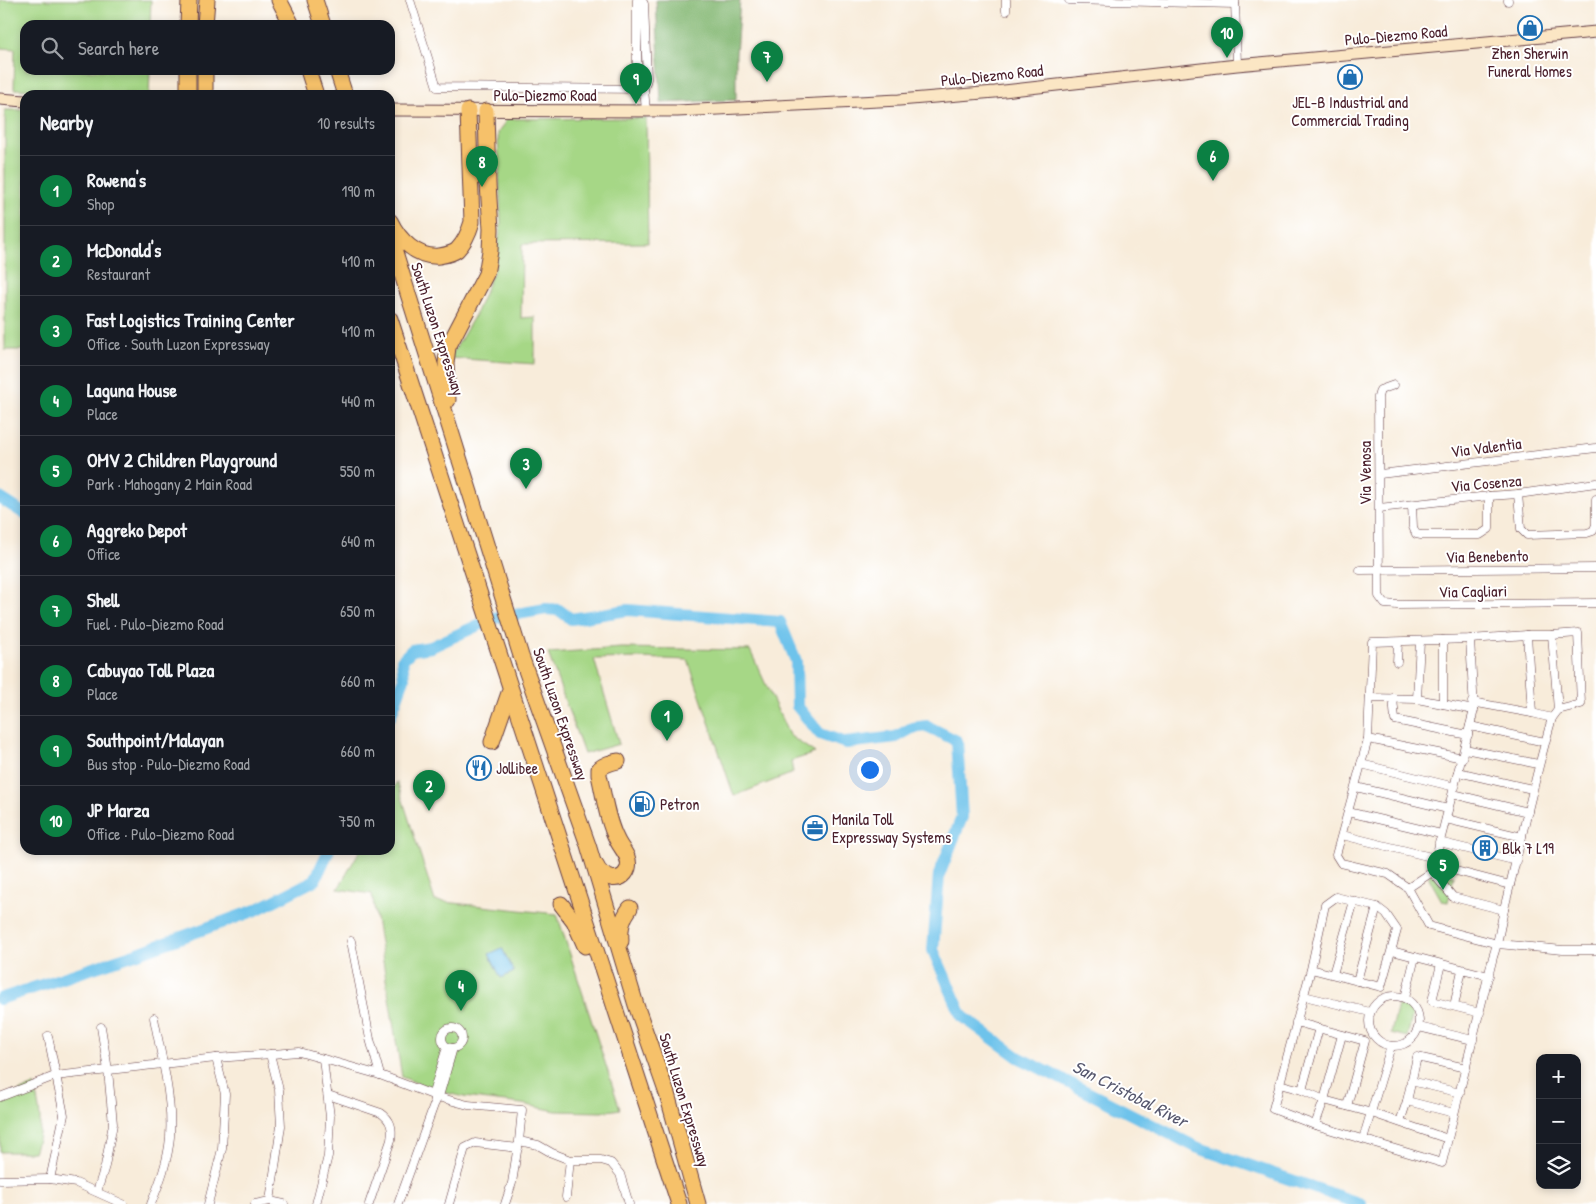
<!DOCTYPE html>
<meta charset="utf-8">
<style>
body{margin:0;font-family:"Patrick Hand",sans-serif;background:#242831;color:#f1f3f6}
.controls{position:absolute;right:15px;bottom:15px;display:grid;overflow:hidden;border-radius:10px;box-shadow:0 2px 8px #0003}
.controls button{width:45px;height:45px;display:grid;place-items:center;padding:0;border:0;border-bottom:1px solid #363941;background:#171b24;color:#f1f3f6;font:25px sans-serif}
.you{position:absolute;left:869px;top:769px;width:18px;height:18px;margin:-12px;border:4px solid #fff;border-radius:50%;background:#1a73e8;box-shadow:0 0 0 8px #1a73e833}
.badge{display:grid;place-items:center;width:32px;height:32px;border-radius:50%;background:#0b8043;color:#fff;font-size:16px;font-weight:700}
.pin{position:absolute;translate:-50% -41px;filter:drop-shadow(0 1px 2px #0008)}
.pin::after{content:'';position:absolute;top:26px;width:18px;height:15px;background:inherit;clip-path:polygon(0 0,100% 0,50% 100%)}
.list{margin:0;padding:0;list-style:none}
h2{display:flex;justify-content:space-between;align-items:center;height:65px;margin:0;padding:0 20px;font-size:21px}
h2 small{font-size:16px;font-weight:400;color:#9ea1a6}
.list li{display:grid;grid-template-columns:32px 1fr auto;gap:15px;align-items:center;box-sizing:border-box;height:70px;padding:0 20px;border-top:1px solid #363941}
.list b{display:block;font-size:19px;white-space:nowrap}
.list p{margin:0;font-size:16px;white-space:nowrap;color:#9ea1a6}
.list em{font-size:16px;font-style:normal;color:#9ea1a6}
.icon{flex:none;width:28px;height:28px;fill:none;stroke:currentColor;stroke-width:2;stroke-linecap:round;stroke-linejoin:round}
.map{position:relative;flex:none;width:1596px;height:1204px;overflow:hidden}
.search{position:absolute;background:#171b24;box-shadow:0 2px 8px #0003;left:20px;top:20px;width:375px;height:55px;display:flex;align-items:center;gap:12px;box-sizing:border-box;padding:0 18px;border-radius:15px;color:#9ea1a6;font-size:19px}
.panel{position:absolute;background:#171b24;box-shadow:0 2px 8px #0003;left:20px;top:90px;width:375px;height:765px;border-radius:15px}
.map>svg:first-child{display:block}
.green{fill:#a6d786;stroke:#787b58}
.forest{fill:#84b873;stroke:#676c4f}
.water{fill:#6ec3eb;stroke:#5c718b}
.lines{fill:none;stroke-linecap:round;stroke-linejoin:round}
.river{stroke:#6ec3eb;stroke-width:12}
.street-casing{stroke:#643e45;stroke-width:9}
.secondary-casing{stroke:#643e45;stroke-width:13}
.highway-casing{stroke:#643e45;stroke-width:17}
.street{stroke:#fff;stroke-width:8}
.secondary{stroke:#fbe6c4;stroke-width:11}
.highway{stroke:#f6c16b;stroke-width:15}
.labels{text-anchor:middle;stroke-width:4;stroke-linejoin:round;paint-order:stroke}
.street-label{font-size:16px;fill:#4a1f2b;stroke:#fff}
.poi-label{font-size:16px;fill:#4a1f2b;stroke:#fff;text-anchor:start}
.water-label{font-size:18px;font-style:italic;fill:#57586e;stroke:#fff}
</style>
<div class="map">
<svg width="1596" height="1204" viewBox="0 0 1596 1204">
<rect width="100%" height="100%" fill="#fff"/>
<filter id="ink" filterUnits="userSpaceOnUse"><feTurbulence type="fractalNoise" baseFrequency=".02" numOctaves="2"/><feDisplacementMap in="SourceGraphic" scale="10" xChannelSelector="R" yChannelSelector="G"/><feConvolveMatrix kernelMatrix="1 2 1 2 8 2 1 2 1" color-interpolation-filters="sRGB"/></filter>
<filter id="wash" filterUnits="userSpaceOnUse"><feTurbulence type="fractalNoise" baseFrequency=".0096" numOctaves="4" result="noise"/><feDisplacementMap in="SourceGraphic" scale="20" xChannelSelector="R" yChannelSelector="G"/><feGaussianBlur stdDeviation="1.12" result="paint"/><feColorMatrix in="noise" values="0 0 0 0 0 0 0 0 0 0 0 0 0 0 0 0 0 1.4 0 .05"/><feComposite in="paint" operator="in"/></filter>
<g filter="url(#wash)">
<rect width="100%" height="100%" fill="#f8ecda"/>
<!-- green -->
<g class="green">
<polygon points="0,0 151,0 150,25 25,25 25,70 150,70 149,95 14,89 15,49 0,48"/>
<rect x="5" y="110" width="20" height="240"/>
<polygon points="646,118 648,243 522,244 521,318 535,317 535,364 450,358 475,315 494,270 501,225 498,133 507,119"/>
<polygon points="621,648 750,650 789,735 815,753 791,761 793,773 734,796 688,660 640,658 594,659 619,744 584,754 548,653"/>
<polygon points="397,782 435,901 557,914 620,1109 601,1112 556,1111 522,1104 464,1097 443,1092 443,1049 432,1089 402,1077 372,894 338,889 360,850 390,850 390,796"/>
<polygon points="1430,870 1454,876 1448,902 1442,901 1429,878"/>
<polygon points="1398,1005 1414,1009 1407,1037 1391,1033"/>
<path d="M 34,1085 C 40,1112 44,1125 34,1152 L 0,1152 L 0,1100 Z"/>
</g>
<!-- forest -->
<polygon class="forest" points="656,0 740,0 736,54 736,100 661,103"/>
<!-- water -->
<polygon class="water" points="502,948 514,972 501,978 489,954"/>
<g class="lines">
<!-- river -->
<g class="river">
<polyline points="0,498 25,514"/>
<polyline points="390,717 404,679 402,660 412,650 431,647 494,618 546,609 559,610 571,619 628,610 780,622 796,661 797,706 820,734 846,743 896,737 912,728 927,726 957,741 962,817 939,875 933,950 962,1016 1018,1057 1196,1147 1361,1204"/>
<polyline points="0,999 141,952 256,910 315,880 329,850"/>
</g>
</g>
</g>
<g filter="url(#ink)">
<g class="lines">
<defs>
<g id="street">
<polyline points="410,0 437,87 644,89"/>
<polyline points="637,0 637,78 644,89"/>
<polyline points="642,0 644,4 647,79 644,89 646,111"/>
<polyline points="1006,0 1006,11"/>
<polyline points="1069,0 1235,4"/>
<polyline points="1235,0 1237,65"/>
<polyline points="1508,1 1508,0"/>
<polyline points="1394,385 1380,390 1378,397 1379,596 1385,604 1397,605 1596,603"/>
<polyline points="1380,474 1596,448"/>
<polyline points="1518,494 1521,529 1527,535 1587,533 1593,531 1596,525 1596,499"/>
<polyline points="1412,505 1413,527 1416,534 1421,535 1480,535 1489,529 1489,496"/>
<polyline points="1379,508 1489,496 1518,494 1596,483"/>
<polyline points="1360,570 1596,568"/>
<polyline points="1527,635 1532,713"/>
<polyline points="1552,635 1558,710"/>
<polyline points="1397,662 1398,642"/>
<polyline points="1370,698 1417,699 1474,710"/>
<polyline points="1393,698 1395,720 1468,735"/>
<polyline points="1417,699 1420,641"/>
<polyline points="1472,702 1532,713 1552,718"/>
<polyline points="1443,704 1443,640"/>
<polyline points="1470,726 1545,742"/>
<polyline points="1368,739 1463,758"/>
<polyline points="1465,749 1538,764"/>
<polyline points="1361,764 1455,787"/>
<polyline points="1458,772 1532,789"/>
<polyline points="1356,787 1448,809"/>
<polyline points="1453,794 1528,812"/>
<polyline points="1348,812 1441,834"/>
<polyline points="1446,819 1522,837"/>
<polyline points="1342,835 1435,858"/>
<polyline points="1439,842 1517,861"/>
<polyline points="1433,865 1510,885"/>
<polyline points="1432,872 1453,897 1504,910"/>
<polyline points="1408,888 1432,872 1474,710 1470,639"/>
<polyline points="351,941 370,1039 380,1075"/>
<polyline points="1392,951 1489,976"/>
<polyline points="1441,964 1432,1001 1480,1013"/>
<path d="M 1311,969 L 1381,987 L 1397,930 L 1386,914 L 1377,907 L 1336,897 L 1325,905 L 1311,969 L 1273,1109 L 1315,1125 L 1442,1163 L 1493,957 C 1499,940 1501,922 1505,905 C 1521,842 1534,780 1552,718 L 1558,710 L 1581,704 L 1578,633 L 1552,635 L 1527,635 L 1470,639 L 1372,642 L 1368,739 L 1336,855 L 1341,863 L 1388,874 L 1408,888 L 1429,926 L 1498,944 L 1563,950 L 1596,950"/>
<polyline points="1333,974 1354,901"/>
<polyline points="1357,981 1377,907"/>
<polyline points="1304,996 1370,1012"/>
<circle cx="1394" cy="1021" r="25"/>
<polyline points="1405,998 1415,957"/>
<polyline points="1454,1006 1462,970"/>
<polyline points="1296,1022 1365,1041 1347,1106"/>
<polyline points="1419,1027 1473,1040"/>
<circle cx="452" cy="1038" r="10"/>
<polyline points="48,1036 64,1115 50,1179"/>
<polyline points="270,1054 279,1090 281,1126 270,1201 284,1204"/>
<polyline points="1411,1081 1460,1093"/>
<polyline points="1279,1084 1302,1090 1324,1100 1372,1113 1448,1139"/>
<polyline points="1302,1090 1319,1028"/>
<path d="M 328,1095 L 381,1113 C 391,1120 393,1128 391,1140 L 369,1204"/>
<polyline points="0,1097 55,1076 216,1058 299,1052 380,1075 438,1097 468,1105 522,1110 519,1141 538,1145 552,1153 570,1160 601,1160 611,1163 620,1174 629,1204"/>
<polyline points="434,1100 433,1093 447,1047"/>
<polyline points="1407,1101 1454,1113"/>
<polyline points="1400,1122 1407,1101 1417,1057 1466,1068"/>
<polyline points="1315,1125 1324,1100 1342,1035"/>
<polyline points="1363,1139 1391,1046"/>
<polyline points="0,1180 50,1179 76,1183 123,1204"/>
<polyline points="97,1192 105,1166 113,1124 108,1070 101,1027"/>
<polyline points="566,1197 570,1160"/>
<path d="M 151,1204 C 160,1182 168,1161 170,1137 C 173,1098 161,1056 154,1018"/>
<polyline points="208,1204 222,1149 225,1094 216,1058"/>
<polyline points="255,1204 270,1201"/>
<polyline points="316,1204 328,1156 330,1117 323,1059"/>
<polyline points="398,1204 434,1105 440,1093 453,1048"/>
<polyline points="449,1204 465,1148 475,1143 518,1148"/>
<polyline points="505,1204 512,1183 518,1145"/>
</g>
<g id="secondary">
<polyline points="0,99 25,101"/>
<polyline points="390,110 677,111 899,100 995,92 1237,65 1596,32"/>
</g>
<g id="highway">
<polyline points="279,0 292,25"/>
<polyline points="315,0 323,25"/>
<polyline points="188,25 189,0"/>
<polyline points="205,25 207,0"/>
<polyline points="188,70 188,95"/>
<polyline points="205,70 205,95"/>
<polyline points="308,70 316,95"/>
<polyline points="337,70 345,95"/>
<path d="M 390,221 C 399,240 417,258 439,256 C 445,255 452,254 457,250 C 465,242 469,232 472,222 L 468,111"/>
<polyline points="390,236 521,656 588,845 636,1005 667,1094 698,1204"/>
<polyline points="390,319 679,1204"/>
<polyline points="448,400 446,363 448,347 486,274 490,251 491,229 488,184 486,111"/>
<polyline points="492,742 510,690"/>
<path d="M 596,865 C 601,878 622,886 628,868 C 631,857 621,849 617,840 C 607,821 604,796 599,775 L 599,769 C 605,764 610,763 618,761"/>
<polyline points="561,904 574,921 585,946"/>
<path d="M 621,941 C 620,928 622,919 630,908"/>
</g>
</defs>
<!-- street casing -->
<use href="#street" class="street-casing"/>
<!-- secondary casing -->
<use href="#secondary" class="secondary-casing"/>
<!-- highway casing -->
<use href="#highway" class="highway-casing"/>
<!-- street -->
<use href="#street" class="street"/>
<!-- secondary -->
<use href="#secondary" class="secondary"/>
<!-- highway -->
<use href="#highway" class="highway"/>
</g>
</g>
<!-- icons -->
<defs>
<symbol id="shop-ring" viewBox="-11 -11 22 22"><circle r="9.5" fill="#fff" stroke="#1f6fb2" stroke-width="1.5"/><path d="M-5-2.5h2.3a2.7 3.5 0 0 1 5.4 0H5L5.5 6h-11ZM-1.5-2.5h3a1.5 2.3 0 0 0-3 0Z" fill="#1f6fb2"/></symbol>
<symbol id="restaurant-ring" viewBox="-11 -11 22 22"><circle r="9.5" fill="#fff" stroke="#1f6fb2" stroke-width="1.5"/><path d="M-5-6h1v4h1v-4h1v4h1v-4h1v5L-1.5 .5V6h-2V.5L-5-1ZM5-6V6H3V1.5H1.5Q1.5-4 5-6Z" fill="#1f6fb2"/></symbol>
<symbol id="fuel-ring" viewBox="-11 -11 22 22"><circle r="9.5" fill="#fff" stroke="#1f6fb2" stroke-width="1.5"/><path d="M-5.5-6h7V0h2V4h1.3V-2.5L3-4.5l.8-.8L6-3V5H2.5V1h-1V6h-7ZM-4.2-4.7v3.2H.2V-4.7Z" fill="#1f6fb2"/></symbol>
<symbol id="office-ring" viewBox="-11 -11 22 22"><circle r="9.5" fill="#fff" stroke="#1f6fb2" stroke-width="1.5"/><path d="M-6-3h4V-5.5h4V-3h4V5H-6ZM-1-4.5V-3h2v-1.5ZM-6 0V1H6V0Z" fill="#1f6fb2"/></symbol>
<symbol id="building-ring" viewBox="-11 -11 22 22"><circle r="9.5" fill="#fff" stroke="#1f6fb2" stroke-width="1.5"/><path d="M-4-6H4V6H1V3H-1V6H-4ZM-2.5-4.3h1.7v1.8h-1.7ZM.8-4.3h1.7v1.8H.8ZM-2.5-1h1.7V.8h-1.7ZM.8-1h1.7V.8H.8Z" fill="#1f6fb2"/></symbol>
</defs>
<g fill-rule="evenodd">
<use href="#shop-ring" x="1516" y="14" width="28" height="28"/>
<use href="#shop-ring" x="1336" y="63" width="28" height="28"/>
<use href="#restaurant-ring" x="465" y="754" width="28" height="28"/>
<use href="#fuel-ring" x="628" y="790" width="28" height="28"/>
<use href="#office-ring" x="801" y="814" width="28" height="28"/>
<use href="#building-ring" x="1471" y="834" width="28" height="28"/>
</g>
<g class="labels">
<!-- street labels -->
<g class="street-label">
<text transform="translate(1396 35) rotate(-5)" y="6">Pulo-Diezmo Road</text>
<text transform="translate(992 75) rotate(-6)" y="6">Pulo-Diezmo Road</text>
<text x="545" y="101">Pulo-Diezmo Road</text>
<text transform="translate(438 329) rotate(72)" y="6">South Luzon Expressway</text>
<text transform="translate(1486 447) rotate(-7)" y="6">Via Valentia</text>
<text transform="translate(1365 473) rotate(-90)" y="6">Via Venosa</text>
<text transform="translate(1486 483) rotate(-5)" y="6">Via Cosenza</text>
<text transform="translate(1487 556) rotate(-1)" y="6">Via Benebento</text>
<text transform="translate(1473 591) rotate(-1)" y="6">Via Cagliari</text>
<text transform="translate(561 714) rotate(71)" y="6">South Luzon Expressway</text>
<text transform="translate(685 1100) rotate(73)" y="6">South Luzon Expressway</text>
</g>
<!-- poi labels -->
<g class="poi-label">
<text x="1530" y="59" text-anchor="middle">Zhen Sherwin<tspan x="1530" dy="18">Funeral Homes</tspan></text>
<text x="1350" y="108" text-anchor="middle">JEL-B Industrial and<tspan x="1350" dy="18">Commercial Trading</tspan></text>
<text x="496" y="774">Jollibee</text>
<text x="660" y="810">Petron</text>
<text x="832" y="825">Manila Toll<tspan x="832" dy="18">Expressway Systems</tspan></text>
<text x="1502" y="854">Blk 7 L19</text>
</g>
<!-- water labels -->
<g class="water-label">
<text transform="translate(1130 1094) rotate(27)" y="6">San Cristobal River</text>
</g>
</g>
</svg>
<div class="controls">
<button>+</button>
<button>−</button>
<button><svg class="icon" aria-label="layers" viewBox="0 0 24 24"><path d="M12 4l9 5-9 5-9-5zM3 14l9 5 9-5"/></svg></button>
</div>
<div class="you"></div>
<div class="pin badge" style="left:667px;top:741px">1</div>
<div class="pin badge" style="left:429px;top:811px">2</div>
<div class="pin badge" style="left:526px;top:489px">3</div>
<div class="pin badge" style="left:461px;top:1011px">4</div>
<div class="pin badge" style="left:1443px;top:890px">5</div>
<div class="pin badge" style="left:1213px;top:181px">6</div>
<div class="pin badge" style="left:767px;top:82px">7</div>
<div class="pin badge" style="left:482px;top:187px">8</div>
<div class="pin badge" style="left:636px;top:104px">9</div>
<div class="pin badge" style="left:1227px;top:58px">10</div>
<div class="search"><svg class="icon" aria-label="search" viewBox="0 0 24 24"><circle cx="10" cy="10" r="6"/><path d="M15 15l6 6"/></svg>Search here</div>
<section class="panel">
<h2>Nearby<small>10 results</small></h2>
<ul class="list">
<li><span class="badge">1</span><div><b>Rowena's</b><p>Shop</p></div><em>190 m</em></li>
<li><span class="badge">2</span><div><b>McDonald's</b><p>Restaurant</p></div><em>410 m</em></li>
<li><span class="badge">3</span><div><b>Fast Logistics Training Center</b><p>Office · South Luzon Expressway</p></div><em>410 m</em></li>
<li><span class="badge">4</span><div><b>Laguna House</b><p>Place</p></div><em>440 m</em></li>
<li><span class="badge">5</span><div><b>OMV 2 Children Playground</b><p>Park · Mahogany 2 Main Road</p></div><em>550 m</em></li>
<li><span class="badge">6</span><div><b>Aggreko Depot</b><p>Office</p></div><em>640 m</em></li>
<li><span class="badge">7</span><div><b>Shell</b><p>Fuel · Pulo-Diezmo Road</p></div><em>650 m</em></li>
<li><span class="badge">8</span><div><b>Cabuyao Toll Plaza</b><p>Place</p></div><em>660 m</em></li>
<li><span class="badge">9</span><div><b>Southpoint/Malayan</b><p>Bus stop · Pulo-Diezmo Road</p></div><em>660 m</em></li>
<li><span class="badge">10</span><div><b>JP Marza</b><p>Office · Pulo-Diezmo Road</p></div><em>750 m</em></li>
</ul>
</section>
</div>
